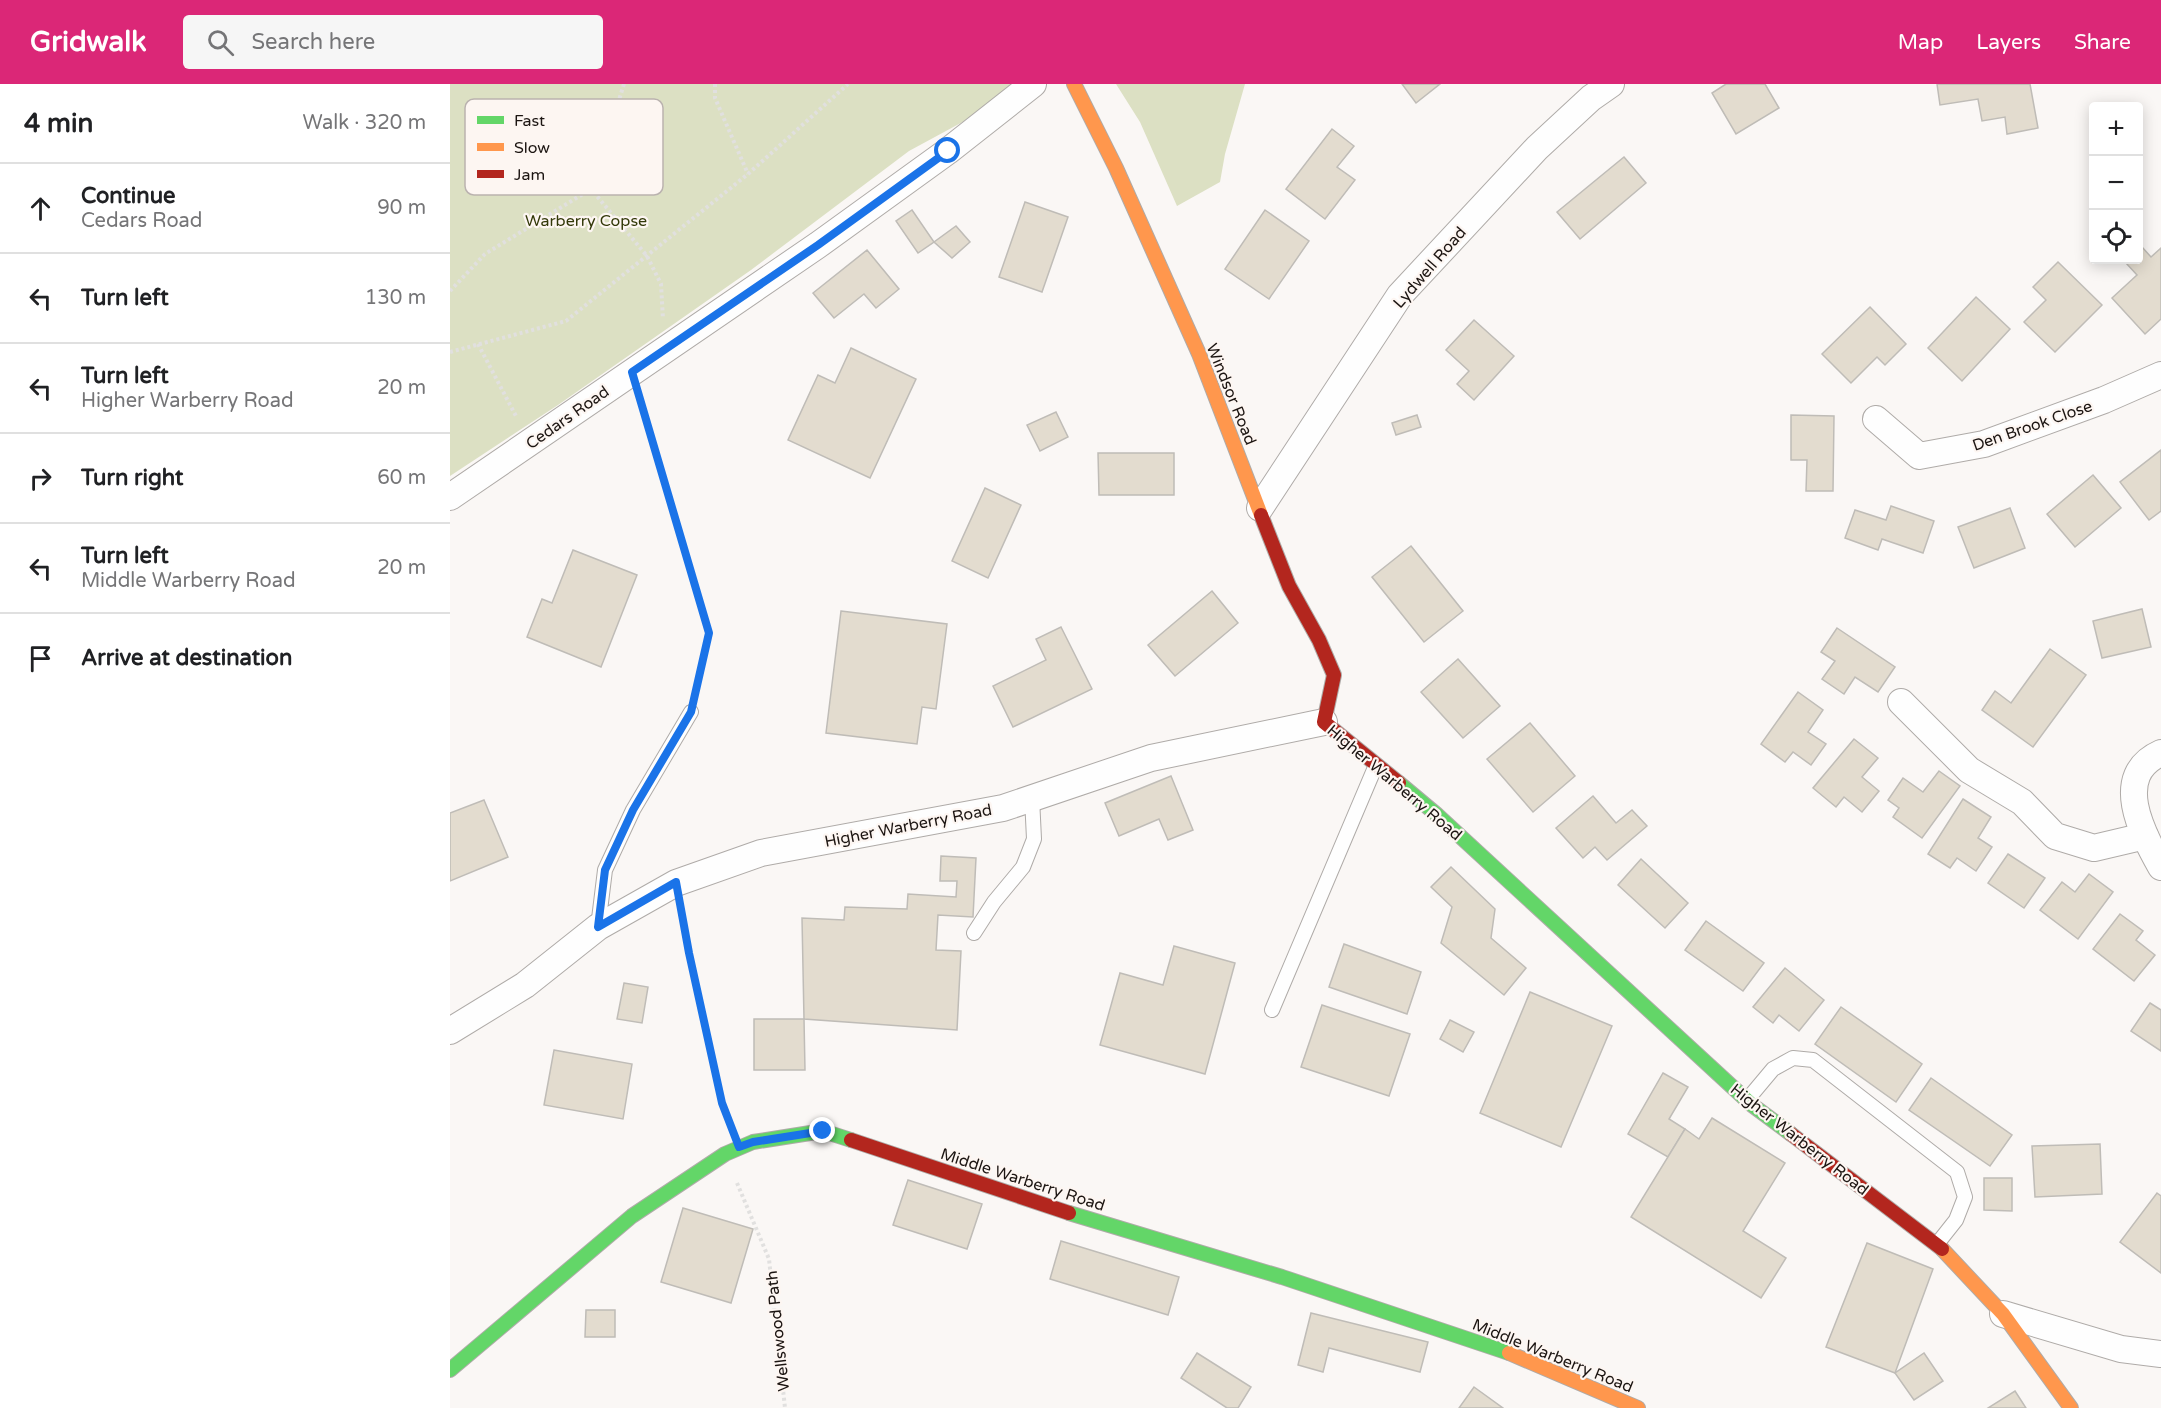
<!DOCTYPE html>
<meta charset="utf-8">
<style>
body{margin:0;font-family:"Varela Round",sans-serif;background:#f6f6f6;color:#202124}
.controls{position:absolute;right:18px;top:18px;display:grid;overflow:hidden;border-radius:6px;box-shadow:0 3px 15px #0003}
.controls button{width:54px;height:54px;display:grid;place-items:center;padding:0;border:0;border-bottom:2px solid #e0e0e0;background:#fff;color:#202124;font:30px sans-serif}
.stop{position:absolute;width:18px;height:18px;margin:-14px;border:4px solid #1a73e8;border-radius:50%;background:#fff}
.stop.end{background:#1a73e8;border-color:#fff;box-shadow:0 2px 6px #0008}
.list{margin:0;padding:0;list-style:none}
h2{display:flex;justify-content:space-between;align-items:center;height:78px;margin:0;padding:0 24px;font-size:26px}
h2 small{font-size:20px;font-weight:400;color:#757577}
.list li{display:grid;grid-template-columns:39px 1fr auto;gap:18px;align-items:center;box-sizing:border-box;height:90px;padding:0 24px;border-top:2px solid #e0e0e0}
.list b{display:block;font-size:22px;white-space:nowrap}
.list p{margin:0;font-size:20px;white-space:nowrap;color:#757577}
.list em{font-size:20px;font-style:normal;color:#757577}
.icon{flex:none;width:33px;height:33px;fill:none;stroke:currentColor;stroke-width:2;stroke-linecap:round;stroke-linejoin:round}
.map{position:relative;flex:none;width:1711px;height:1324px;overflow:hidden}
header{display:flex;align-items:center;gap:36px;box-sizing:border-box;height:84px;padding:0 30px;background:#db2777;color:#fff}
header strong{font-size:28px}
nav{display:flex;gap:33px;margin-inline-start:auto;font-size:21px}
.search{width:420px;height:54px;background:#f6f6f6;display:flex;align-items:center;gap:15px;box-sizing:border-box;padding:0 21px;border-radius:6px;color:#757577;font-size:22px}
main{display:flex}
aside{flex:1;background:#fff}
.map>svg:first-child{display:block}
.green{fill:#dce0c3}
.building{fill:#e3dccf;stroke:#bfbcb7;stroke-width:1.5}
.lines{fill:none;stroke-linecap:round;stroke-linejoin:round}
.lane-casing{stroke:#afaba8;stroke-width:16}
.street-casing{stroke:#afaba8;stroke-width:28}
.fast-casing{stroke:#afaba8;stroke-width:16}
.slow-casing{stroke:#afaba8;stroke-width:16}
.jam-casing{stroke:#afaba8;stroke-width:16}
.path{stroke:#e1e0df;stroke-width:4;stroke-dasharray:3 3;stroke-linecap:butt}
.lane{stroke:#fefefe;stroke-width:14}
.street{stroke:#fefefe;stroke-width:26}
.fast{stroke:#63d668;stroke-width:14}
.slow{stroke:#ff974d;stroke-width:14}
.jam{stroke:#b3261e;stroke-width:14}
.route{stroke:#1a73e8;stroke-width:8}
.labels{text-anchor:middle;stroke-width:4.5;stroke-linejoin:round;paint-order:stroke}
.park-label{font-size:16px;fill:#333909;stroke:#fdf6f2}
.street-label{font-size:16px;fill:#1c1512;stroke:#fdf6f2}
.key{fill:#fdf6f2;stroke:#bab2af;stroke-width:1.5}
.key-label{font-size:16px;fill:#1c1512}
</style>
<header>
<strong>Gridwalk</strong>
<div class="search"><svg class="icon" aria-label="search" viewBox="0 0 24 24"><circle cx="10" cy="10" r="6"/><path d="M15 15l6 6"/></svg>Search here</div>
<nav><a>Map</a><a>Layers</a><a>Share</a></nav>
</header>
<main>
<aside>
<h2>4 min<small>Walk · 320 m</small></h2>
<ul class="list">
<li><svg class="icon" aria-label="ahead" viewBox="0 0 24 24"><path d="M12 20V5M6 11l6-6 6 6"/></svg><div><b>Continue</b><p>Cedars Road</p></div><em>90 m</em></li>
<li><svg class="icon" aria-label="left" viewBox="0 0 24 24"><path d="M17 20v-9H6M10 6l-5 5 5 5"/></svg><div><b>Turn left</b></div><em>130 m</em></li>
<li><svg class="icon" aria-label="left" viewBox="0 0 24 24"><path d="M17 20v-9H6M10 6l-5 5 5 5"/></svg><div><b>Turn left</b><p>Higher Warberry Road</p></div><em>20 m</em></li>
<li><svg class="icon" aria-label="right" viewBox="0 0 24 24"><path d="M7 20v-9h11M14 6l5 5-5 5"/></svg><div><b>Turn right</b></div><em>60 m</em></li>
<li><svg class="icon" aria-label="left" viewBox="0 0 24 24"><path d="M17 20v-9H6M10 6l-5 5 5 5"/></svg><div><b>Turn left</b><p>Middle Warberry Road</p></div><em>20 m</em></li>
<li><svg class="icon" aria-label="arrive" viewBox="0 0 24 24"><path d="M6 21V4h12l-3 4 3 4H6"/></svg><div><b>Arrive at destination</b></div></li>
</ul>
</aside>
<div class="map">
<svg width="1711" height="1324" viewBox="0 0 1711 1324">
<rect width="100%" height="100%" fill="#faf7f5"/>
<!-- green -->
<g class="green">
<polygon points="0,0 583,0 459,67 301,186 108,321 0,392"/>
<polygon points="666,0 795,0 775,70 770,98 727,122 690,38"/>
</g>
<!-- building -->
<g class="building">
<polygon points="952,0 990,0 966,19"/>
<polygon points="1276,0 1315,0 1329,24 1286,50 1262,9"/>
<polygon points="1487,0 1580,0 1588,44 1557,50 1555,33 1532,37 1528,15 1490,21"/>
<polygon points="882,45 904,62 887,83 905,96 875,135 836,105"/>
<polygon points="1174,73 1196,99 1130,155 1107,128"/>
<polygon points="575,118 618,133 592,208 549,193"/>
<polygon points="462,126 484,158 468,169 446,137"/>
<polygon points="815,126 859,157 819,215 775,185"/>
<polygon points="506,142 520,158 502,174 484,158"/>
<polygon points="1692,163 1701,173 1711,164 1711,235 1695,250 1662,214 1687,191 1675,178 1678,176 1688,176 1688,166"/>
<polygon points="417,166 449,205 426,224 414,210 384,234 363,209"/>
<polygon points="1608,178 1652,221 1605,268 1574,238 1596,216 1583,203"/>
<polygon points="1526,213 1560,245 1512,297 1478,264"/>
<polygon points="1420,223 1456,260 1435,281 1427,273 1401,299 1372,270"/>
<polygon points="1024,236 1064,272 1024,316 1007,300 1019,287 996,266"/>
<polygon points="401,264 466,295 420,394 338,356 368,291 385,299"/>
<polygon points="606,328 618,353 590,367 577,341"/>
<polygon points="967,331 971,343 946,351 942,339"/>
<polygon points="1341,331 1384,332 1383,407 1356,407 1357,376 1341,376"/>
<polygon points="1711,366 1711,427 1699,436 1670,398"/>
<polygon points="648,369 724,369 724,411 649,411"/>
<polygon points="1643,391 1671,424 1625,463 1597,430"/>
<polygon points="535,404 571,421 538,494 502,477"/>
<polygon points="1441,422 1484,437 1473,469 1432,455 1428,466 1395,454 1405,426 1436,436"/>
<polygon points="1560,424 1575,464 1524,484 1508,443"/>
<polygon points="961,462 1013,527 974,558 922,493"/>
<polygon points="123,466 187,491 151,583 77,553 92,515 102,519"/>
<polygon points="762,507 788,539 725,592 698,561"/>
<polygon points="1692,525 1701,563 1652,574 1643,537"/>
<polygon points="391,527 497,540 486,625 472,623 467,660 376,649"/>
<polygon points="611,543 642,605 563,643 543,602 596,576 586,555"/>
<polygon points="1387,544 1445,583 1428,608 1405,593 1394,610 1372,595 1385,577 1371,568"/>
<polygon points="1600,565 1636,591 1583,663 1532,626 1545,607 1561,619"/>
<polygon points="1008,575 1050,622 1013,654 971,608"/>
<polygon points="1348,608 1373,626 1358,648 1376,660 1361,681 1343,668 1335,678 1311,660"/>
<polygon points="1080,639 1125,692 1083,728 1037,675"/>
<polygon points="1404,655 1428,674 1412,693 1429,707 1412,728 1394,713 1386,723 1363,704"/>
<polygon points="1489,687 1510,702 1472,754 1443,733 1449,724 1438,716 1453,694 1473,708"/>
<polygon points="721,692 743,746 718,756 709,735 669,752 655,719"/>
<polygon points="1143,712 1166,739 1182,726 1197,742 1157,776 1145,763 1133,774 1106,744"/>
<polygon points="1513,715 1541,733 1528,754 1542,763 1526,787 1507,774 1500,784 1478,770"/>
<polygon points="34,716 58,773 0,797 0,729"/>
<polygon points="1558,770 1595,794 1574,824 1538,799"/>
<polygon points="491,772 526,774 523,833 488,831 486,866 511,867 507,946 354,935 352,834 394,836 395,823 457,825 458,810 506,813 507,797 490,797"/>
<polygon points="1191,775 1238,819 1215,844 1168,801"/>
<polygon points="1001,783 1045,825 1041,854 1076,884 1054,911 991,859 1002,823 981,803"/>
<polygon points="1639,790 1663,808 1628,855 1590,826 1612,798 1625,808"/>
<polygon points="1670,830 1693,847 1686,856 1705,871 1684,897 1643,865"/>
<polygon points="1256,837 1314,879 1293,907 1235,866"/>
<polygon points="894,860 971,888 957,930 879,903"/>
<polygon points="724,862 785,879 755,990 650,961 670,889 713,901"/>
<polygon points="1335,884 1374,916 1349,947 1329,931 1323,939 1303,923"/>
<polygon points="174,899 198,903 192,939 167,935"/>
<polygon points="1080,908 1162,942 1111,1063 1030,1029"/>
<polygon points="1700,919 1711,926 1711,967 1681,947"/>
<polygon points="872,921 960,950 939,1012 851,983"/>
<polygon points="1391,923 1472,980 1446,1018 1365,960"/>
<polygon points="304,935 354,935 355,986 304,986"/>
<polygon points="1000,936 1024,948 1013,968 990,955"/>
<polygon points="104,966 182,980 173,1035 94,1021"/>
<polygon points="1213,989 1238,1003 1219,1035 1235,1045 1218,1073 1178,1050"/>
<polygon points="1481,994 1562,1051 1540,1082 1459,1026"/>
<polygon points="1262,1034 1335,1079 1293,1147 1336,1174 1311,1214 1181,1133 1235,1045 1249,1055"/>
<polygon points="1650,1060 1652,1110 1585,1113 1582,1062"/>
<polygon points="1534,1094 1562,1094 1562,1127 1534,1126"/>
<polygon points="458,1096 532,1120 517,1165 443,1141"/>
<polygon points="1707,1109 1711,1112 1711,1189 1670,1158"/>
<polygon points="233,1124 303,1145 281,1219 211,1198"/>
<polygon points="611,1157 729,1193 718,1231 600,1195"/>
<polygon points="1417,1159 1483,1185 1445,1289 1376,1263"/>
<polygon points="136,1226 165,1226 165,1253 135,1253"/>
<polygon points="861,1229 978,1258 970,1288 879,1264 873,1288 848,1281"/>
<polygon points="747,1269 801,1303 788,1324 777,1324 731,1294"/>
<polygon points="1474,1269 1493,1297 1464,1316 1445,1289"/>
<polygon points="1024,1303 1053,1324 1009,1324"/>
<polygon points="1565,1307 1576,1324 1538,1324"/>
</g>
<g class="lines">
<defs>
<g id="lane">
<polyline points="148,843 155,786 183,726 241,628"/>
<polyline points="524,849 544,818 573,783 584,755 582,714"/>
<polyline points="822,926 926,681"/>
<polyline points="1297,1016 1323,985 1343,974 1363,976 1507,1088 1515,1113 1506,1136 1487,1160"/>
</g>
<g id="street">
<polyline points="1426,335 1469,372 1534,360 1654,316 1711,291"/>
<polyline points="0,413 368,161 498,67 583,0"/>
<polyline points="810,424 950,211 1087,64 1141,14 1161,0"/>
<polyline points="1451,618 1519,686 1572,718 1605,752 1644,764 1695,752"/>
<path d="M 1711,669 C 1661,691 1692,749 1711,783"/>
<polyline points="0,947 75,901 148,843 226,799 311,769 553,724 701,674 874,638"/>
<polyline points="1553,1230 1671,1265 1711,1270"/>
</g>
<g id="fast">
<polyline points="949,699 986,730 1302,1021 1341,1050"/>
<polyline points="619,1129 832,1193 1059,1269"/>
<polyline points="0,1286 182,1132 275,1070 303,1058 373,1047 401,1056"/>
</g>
<g id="slow">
<polyline points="624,0 666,84 749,270 811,431"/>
<polyline points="1492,1165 1553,1230 1621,1324"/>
<polyline points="1059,1269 1188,1324"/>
</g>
<g id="jam">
<polyline points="811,431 839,502 869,556 884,591 874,638 949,699"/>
<polyline points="1341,1050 1492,1165"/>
<polyline points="401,1056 619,1129"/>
</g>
</defs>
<!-- lane casing -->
<use href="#lane" class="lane-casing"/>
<!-- street casing -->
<use href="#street" class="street-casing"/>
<!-- fast casing -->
<use href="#fast" class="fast-casing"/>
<!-- slow casing -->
<use href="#slow" class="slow-casing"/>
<!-- jam casing -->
<use href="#jam" class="jam-casing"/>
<!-- path -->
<g class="path">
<polyline points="174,0 141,105 197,172 211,200 213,235"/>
<polyline points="265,0 265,14 298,90"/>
<polyline points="0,207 35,170 141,105"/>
<polyline points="28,260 67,334"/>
<polyline points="0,268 116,237 298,90 398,0"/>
<polyline points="190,315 259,550 246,608"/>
<polyline points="231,825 256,947 272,1019 278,1035"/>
<polyline points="287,1099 319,1175 335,1324"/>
</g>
<!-- lane -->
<use href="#lane" class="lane"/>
<!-- street -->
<use href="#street" class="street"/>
<!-- fast -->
<use href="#fast" class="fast"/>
<!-- slow -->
<use href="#slow" class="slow"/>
<!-- jam -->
<use href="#jam" class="jam"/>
</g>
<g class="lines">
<!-- route -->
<polyline class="route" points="373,1047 303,1058 289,1063 272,1019 239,869 226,798 148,843 155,786 183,726 241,628 259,549 182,288 368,161 498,67"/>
</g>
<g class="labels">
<!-- park labels -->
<g class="park-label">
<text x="136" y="142">Warberry Copse</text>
</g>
<!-- street labels -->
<g class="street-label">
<text transform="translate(979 183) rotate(-49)" y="6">Lydwell Road</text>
<text transform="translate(782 310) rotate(68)" y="6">Windsor Road</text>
<text transform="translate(117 333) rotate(-35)" y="6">Cedars Road</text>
<text transform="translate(1582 341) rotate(-19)" y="6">Den Brook Close</text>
<text transform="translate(945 698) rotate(40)" y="6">Higher Warberry Road</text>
<text transform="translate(458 741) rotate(-11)" y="6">Higher Warberry Road</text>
<text transform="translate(1350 1055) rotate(38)" y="6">Higher Warberry Road</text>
<text transform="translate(573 1095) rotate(18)" y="6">Middle Warberry Road</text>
<text transform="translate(327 1247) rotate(-96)" y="6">Wellswood Path</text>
<text transform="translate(1103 1271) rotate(22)" y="6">Middle Warberry Road</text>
</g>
</g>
<!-- legend -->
<rect x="15" y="15" width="198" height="96" rx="9" class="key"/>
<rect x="27" y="32" width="27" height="8" fill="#63d668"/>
<rect x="27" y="59" width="27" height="8" fill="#ff974d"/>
<rect x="27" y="86" width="27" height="8" fill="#b3261e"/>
<g class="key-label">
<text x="64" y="42">Fast</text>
<text x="64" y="69">Slow</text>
<text x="64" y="96">Jam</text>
</g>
</svg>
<div class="controls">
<button>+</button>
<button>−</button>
<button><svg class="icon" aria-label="locate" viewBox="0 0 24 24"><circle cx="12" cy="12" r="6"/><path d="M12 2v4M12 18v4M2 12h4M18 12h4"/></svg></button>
</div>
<div class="stop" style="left:498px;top:67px"></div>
<div class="stop end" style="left:373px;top:1047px"></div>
</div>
</main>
